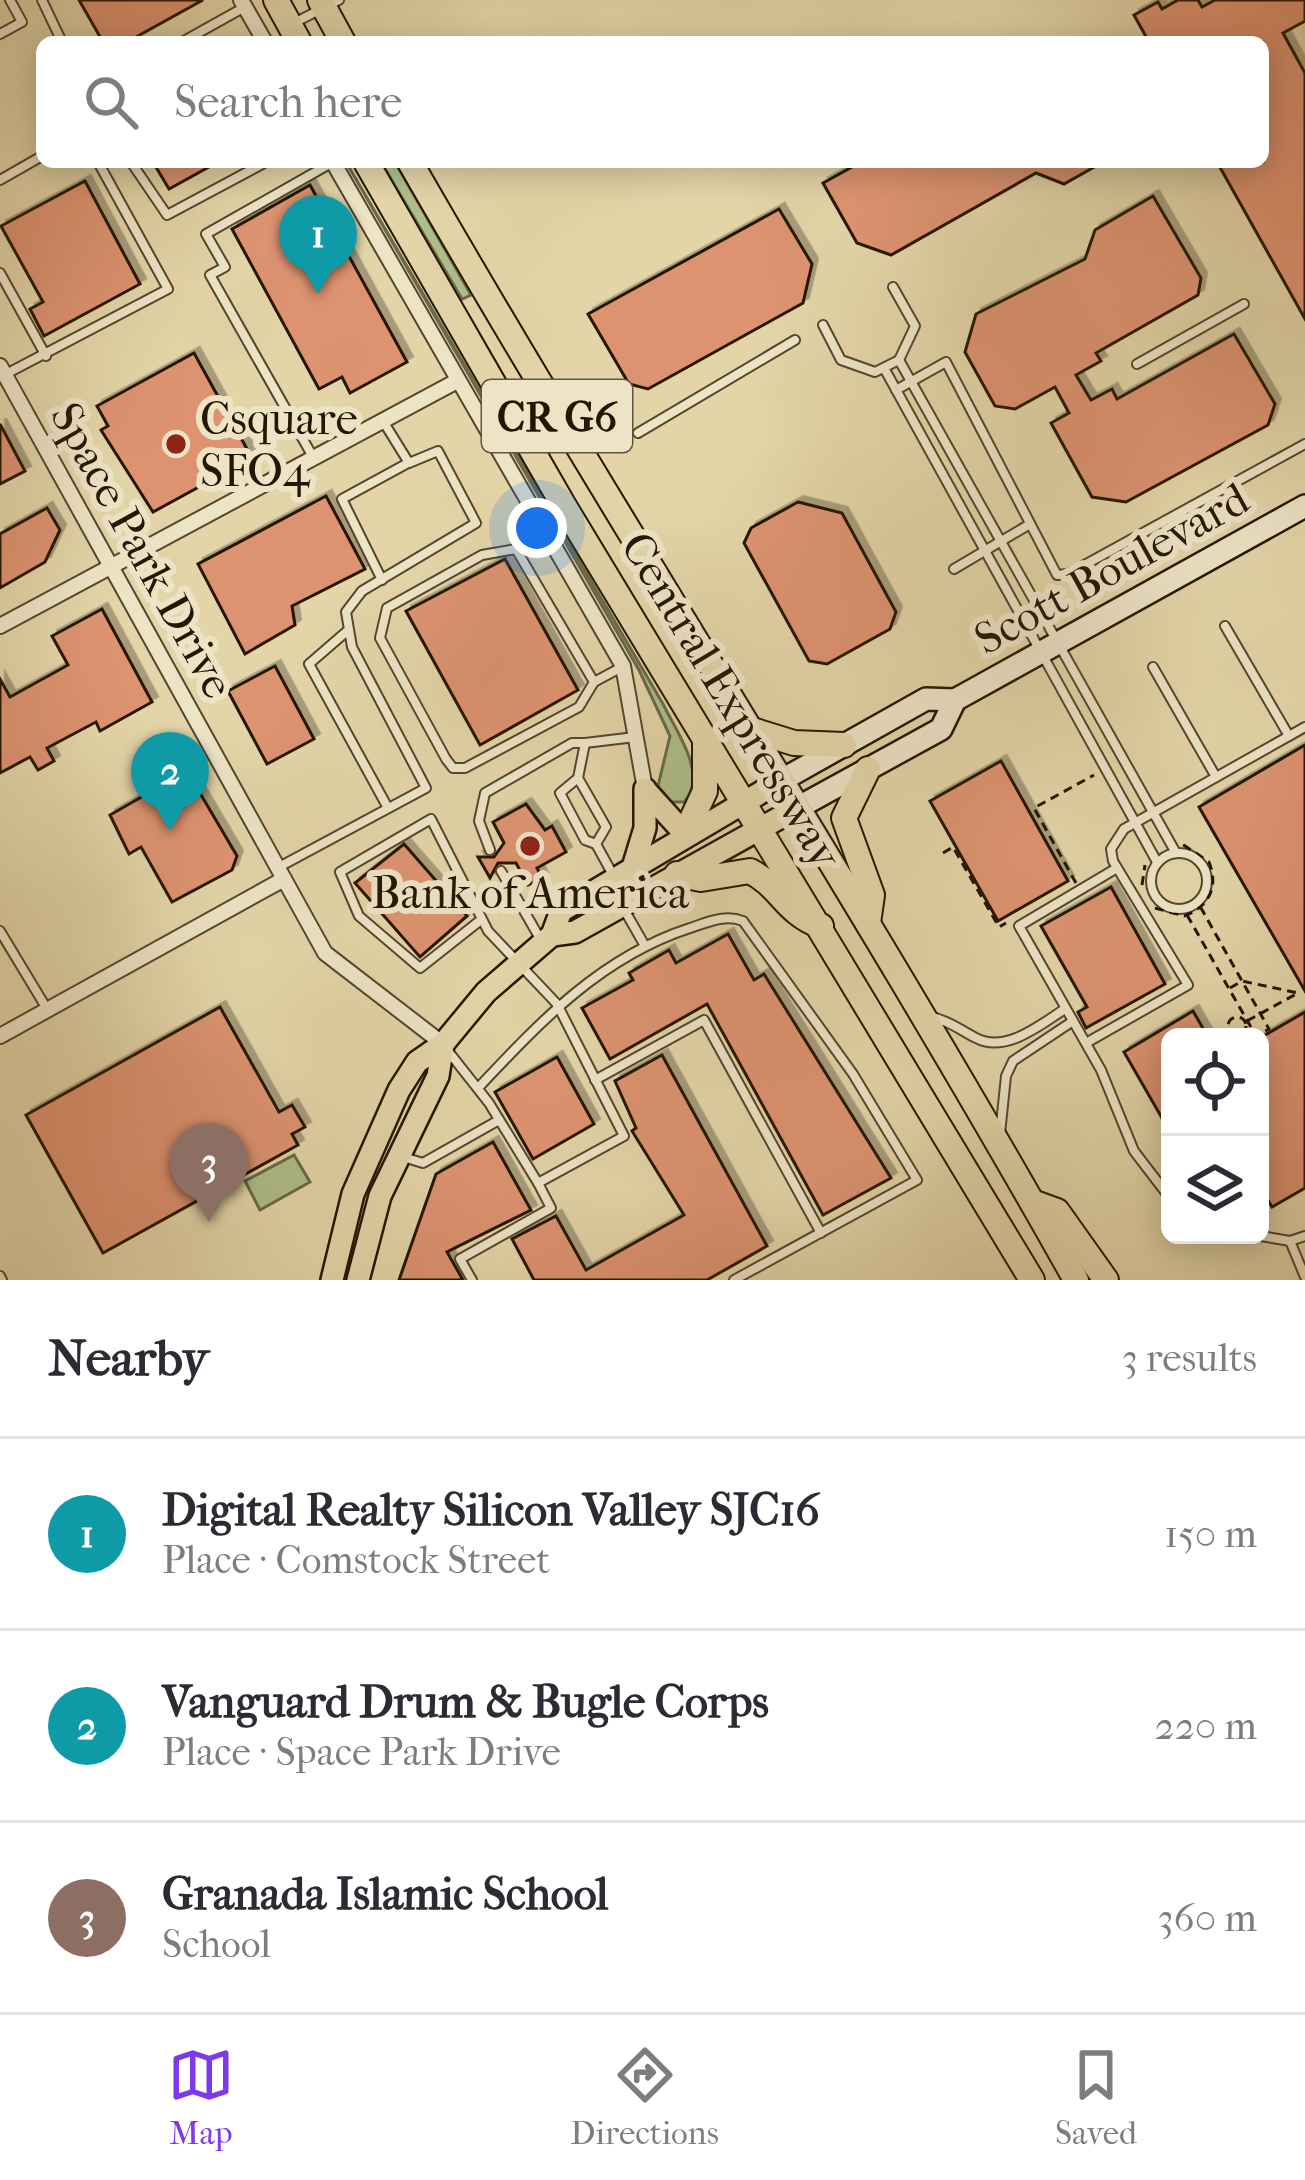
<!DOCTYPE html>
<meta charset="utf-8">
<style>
body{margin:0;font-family:"IM FELL French Canon",serif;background:#f2f2f3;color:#2b2b33}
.controls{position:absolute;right:36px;bottom:36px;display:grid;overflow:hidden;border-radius:18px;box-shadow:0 6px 30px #0003}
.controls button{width:108px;height:108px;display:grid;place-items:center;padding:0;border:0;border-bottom:3px solid #e1e1e2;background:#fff;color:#2b2b33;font:60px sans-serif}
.you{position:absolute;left:537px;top:528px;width:42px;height:42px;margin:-30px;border:9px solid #fff;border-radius:50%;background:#1a73e8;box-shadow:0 0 0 18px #1a73e833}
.badge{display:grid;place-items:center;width:78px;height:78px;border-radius:50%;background:#7c3aed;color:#fff;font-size:39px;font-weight:700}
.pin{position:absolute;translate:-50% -99px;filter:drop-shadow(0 3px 6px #0008)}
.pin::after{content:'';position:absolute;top:63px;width:42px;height:36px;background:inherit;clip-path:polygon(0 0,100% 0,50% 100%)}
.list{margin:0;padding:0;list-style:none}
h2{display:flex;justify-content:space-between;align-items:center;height:156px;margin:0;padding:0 48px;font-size:51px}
h2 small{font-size:39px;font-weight:400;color:#7c7c81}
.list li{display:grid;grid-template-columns:78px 1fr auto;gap:36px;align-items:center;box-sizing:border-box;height:192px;padding:0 48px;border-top:3px solid #e1e1e2}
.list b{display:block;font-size:45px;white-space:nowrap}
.list p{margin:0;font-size:39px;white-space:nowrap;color:#7c7c81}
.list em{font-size:39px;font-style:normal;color:#7c7c81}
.icon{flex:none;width:66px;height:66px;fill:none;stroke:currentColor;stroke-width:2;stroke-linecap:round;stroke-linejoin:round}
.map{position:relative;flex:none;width:1305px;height:1280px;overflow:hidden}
.search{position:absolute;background:#fff;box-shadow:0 6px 30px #0003;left:36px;right:36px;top:36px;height:132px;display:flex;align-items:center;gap:30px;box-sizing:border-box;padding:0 42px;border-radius:18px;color:#7c7c81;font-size:45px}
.sheet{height:732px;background:#fff}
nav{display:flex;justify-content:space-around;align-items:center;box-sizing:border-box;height:168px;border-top:3px solid #e1e1e2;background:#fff;font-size:33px;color:#7c7c81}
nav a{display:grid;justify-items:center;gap:6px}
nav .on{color:#7c3aed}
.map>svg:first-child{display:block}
.green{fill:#aebe8b;stroke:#6a6a47;stroke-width:3}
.building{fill:#dd9370;stroke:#251603;stroke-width:3;filter:url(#shadow)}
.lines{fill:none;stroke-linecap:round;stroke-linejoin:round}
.service-casing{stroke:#54462c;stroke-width:12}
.minor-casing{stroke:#54462c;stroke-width:18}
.secondary-casing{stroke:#251603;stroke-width:26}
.primary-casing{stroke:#251603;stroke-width:26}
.trunk-casing{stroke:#251603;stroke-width:28}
.path{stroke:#251603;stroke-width:3;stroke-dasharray:9 6;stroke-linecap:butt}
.service{stroke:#ede4c6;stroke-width:8}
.minor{stroke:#ede4c6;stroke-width:14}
.secondary{stroke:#ede4c6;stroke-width:21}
.primary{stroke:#e3d5a8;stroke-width:21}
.trunk{stroke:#e3d5a8;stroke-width:24}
.poi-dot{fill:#8f2418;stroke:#ede4c6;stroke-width:4.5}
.labels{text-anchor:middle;stroke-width:12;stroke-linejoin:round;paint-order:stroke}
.shield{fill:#ede4c6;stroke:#61543e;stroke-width:3}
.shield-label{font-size:42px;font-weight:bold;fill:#251603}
.poi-label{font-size:45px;fill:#251603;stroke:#ede4c6;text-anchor:start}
.street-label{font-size:45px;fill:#251603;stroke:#ede4c6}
</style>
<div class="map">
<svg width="1305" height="1280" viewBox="0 0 1305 1280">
<defs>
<filter id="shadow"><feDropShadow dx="5.5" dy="-5.5" stdDeviation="0" flood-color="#0004"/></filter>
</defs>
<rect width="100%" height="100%" fill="#e3d5a8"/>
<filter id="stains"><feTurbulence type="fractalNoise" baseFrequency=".00167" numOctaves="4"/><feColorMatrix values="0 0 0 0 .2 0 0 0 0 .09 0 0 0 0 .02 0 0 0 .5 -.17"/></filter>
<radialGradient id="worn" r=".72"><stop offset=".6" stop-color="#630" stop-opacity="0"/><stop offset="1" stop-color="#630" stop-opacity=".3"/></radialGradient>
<!-- green -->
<g class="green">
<path d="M 346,162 L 663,704 C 676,731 709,775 684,802 L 671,802 L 658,786 L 670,736 L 639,670 Z"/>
<polygon points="381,162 395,162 471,295 462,299"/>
<polygon points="294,1155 310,1182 260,1210 245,1181"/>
</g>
<!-- building -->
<g class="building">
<polygon points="79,0 203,0 127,42 103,42"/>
<polygon points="1178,0 1198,0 1202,7 1215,0 1305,0 1305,21 1283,33 1305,73 1305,319 1217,162 1263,162 1263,42 1149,42 1134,15 1158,2 1162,9"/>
<polygon points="153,162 218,162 169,189"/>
<polygon points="861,162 1103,162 1064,184 1036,173 891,255 857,243 823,183"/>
<polygon points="85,181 140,284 44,336 30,309 43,302 1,226"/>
<polygon points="310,185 407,362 350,393 342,377 319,389 232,229"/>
<polygon points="1153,196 1201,278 1198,295 1096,353 1101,361 1076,375 1091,400 1112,389 1117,399 1234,334 1275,404 1268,425 1126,502 1092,497 1051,423 1069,413 1055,387 1015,409 995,406 965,352 976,314 1085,259 1095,230"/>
<polygon points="779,209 812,264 803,303 648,389 629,384 588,314"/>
<polygon points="194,353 252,458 153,512 101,430 108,426 97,406"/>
<polygon points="0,424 25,471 0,484"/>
<polygon points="326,496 365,569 292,606 295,625 245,654 198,564"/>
<polygon points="798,502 842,513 896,612 890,629 827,664 809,661 744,543 751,528"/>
<polygon points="47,508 60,530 45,562 0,588 0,534"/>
<polygon points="505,559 578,690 480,745 406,611"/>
<polygon points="102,609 152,702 100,731 96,722 47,748 54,761 38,770 30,757 0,773 0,679 10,697 68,665 52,636"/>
<polygon points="275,666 314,739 267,764 228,691"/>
<polygon points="1305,745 1305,991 1199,807"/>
<polygon points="1001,761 1068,881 998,921 930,801"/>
<polygon points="187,771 237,856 232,870 172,902 141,847 129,854 110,815"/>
<polygon points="526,804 545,830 552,826 566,852 537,868 542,878 528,885 516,863 498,863 490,878 478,857 494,857 504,843 493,822"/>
<polygon points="404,844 467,916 420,957 355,883"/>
<polygon points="1111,887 1165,984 1086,1028 1078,1012 1087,1007 1041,926"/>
<polygon points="728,934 754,980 764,974 891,1178 823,1215 707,1004 610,1059 582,1008 633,980 629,973 669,950 676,963"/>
<polygon points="220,1007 279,1112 292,1105 305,1127 292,1134 298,1145 103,1253 26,1115"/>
<polygon points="1193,1011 1208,1037 1170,1037 1170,1132 1124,1052"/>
<polygon points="1305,1012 1305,1188 1272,1207 1260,1187 1260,1038"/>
<polygon points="662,1055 767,1246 707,1280 534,1280 512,1239 556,1216 586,1270 684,1215 632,1131 636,1128 615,1081"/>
<polygon points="557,1057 594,1124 533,1159 495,1092"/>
<polygon points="493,1142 531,1210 447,1252 463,1280 399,1280 436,1174"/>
</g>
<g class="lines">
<defs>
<g id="service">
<polyline points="42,0 62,42"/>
<polyline points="292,24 339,0"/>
<polyline points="0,34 22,22 10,0"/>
<polyline points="182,42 243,8"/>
<polyline points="131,162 167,215 266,162"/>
<polyline points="0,180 42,156"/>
<polyline points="0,273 46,356"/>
<polyline points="823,325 841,360 875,372 899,360 915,326 893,287"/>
<polyline points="899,360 1176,853"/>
<polyline points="1137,364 1244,304"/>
<polyline points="884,368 1157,862"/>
<polyline points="6,374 168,289 98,162"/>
<polyline points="896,390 946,362 1057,575 1068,574 1305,444"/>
<polyline points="638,433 795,340"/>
<polyline points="313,457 210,275 225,267 206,234 333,162"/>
<polyline points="544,532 516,549 482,555 387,608 380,638 446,759 453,768 465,768 579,707 594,682 622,667"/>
<polyline points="516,549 594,682"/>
<polyline points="954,569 1030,524"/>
<polyline points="382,580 342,499 408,463"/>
<polyline points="1225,626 1289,736"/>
<polyline points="346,632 309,664 388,808"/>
<polyline points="1153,667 1216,777"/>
<polyline points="578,778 560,793 585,840 596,844 606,827 578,778 585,743 635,737"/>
<polyline points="596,844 613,875"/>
<polyline points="490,850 479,821 485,793 572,743 585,743"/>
<circle cx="1179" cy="881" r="28"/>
<polyline points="279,867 426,788 352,647 346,612 362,591 476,523 438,451 409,463 383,421"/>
<polyline points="1117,868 1019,926 1101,1070 1134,1151 1170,1198"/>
<polyline points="501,871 542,942"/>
<polyline points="625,911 645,946"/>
<polyline points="0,931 47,1009"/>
<path d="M 932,1017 C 950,1021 960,1030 976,1038 C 1006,1054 1041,1024 1065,1009"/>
<polyline points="1086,1043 1188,985 1113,861 1111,849 1124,829 1305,727"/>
<polyline points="448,1051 489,1103 538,1183"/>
<polyline points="595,1080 704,1020 821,1233"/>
<path d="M 478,1088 C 541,1021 601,957 690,928 C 708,922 725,914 743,921 L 853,1074 L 917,1180 L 734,1280"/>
<polyline points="1000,1134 1006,1076 1013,1061 1073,1021"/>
<polyline points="403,1157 423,1163 499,1120"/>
<polyline points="1255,1235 1290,1241 1305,1236"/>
<polyline points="1290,1241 1305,1277"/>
<polyline points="0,1276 2,1280"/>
<polyline points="472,1280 460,1259 551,1208 538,1183 624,1136 557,1004 488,931 482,919 431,819 340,872 359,916 420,968 482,919"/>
</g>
<g id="minor">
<polyline points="241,0 265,42"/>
<polyline points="333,162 623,666 645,789"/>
<polyline points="0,366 325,953 443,1044"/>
<polyline points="0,626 457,381"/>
<polyline points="0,1036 284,879"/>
</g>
<g id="secondary">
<polyline points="782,780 926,699 955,700 1305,506"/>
<polyline points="799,807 941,729 955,700"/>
</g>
<g id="primary">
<polyline points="646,791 685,834"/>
<polyline points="634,864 645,828 645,789"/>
<polyline points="552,935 575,932 799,807"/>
<polyline points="332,1280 353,1194 399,1090 417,1062 443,1044 486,992 552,935 561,911 782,780"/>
<polyline points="358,1280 380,1196 438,1076 443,1044"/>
</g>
<g id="trunk">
<polyline points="276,0 299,42"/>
<polyline points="320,0 343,42"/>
<polyline points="366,162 564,506 1032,1280"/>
<path d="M 410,162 C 626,538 864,902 1076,1280"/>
<polyline points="749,729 794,743 844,745"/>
<polyline points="685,834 705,791 705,739"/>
<path d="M 677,874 L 701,879 L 750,871 C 781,887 785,913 821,926"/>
<polyline points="868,923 872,895 844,818 868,769"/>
<polyline points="1032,1202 1057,1211 1106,1280"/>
</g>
</defs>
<!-- service casing -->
<use href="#service" class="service-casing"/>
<!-- minor casing -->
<use href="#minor" class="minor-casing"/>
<!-- secondary casing -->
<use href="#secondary" class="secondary-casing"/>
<!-- primary casing -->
<use href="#primary" class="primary-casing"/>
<!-- trunk casing -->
<use href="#trunk" class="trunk-casing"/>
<!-- path -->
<g class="path">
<polyline points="943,853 953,847 999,927 1006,923"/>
<polyline points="1076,883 1034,808 1094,775"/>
<polyline points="1142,885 1145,865"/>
<path d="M 1155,908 L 1184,916 C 1209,907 1219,887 1209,862 L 1182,844"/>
<polyline points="1187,915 1256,1036 1269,1029 1201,908"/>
<polyline points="1230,988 1242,981 1298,993 1245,1022"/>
<circle cx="1237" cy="1026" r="9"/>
</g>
<!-- service -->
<use href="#service" class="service"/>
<!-- minor -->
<use href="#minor" class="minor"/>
<!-- secondary -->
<use href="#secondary" class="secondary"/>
<!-- primary -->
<use href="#primary" class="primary"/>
<!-- trunk -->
<use href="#trunk" class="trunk"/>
</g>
<!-- markers -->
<g class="poi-dot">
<circle cx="176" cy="444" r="12"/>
<circle cx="530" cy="846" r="12"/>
</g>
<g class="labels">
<!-- shield labels -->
<rect class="shield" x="482" y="380" width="150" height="72" rx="9"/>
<g class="shield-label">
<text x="557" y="431">CR G6</text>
</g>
<!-- poi labels -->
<g class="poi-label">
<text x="200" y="434">Csquare<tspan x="200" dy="52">SFO4</tspan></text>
<text x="530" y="908" text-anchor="middle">Bank of America</text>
</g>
<!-- street labels -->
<g class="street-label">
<text transform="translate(143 550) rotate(61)" y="16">Space Park Drive</text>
<text transform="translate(1111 568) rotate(-29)" y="16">Scott Boulevard</text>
<text transform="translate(732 700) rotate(59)" y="16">Central Expressway</text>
</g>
</g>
<rect width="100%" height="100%" filter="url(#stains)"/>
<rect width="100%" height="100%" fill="url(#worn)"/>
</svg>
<div class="controls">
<button><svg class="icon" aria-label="locate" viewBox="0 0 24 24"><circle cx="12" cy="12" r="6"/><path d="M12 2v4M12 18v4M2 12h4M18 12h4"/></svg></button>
<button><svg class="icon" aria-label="layers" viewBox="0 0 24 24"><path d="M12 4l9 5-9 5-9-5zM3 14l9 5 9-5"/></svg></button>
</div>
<div class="you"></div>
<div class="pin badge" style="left:318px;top:294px;background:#0f9aa8">1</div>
<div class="pin badge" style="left:170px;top:831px;background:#0f9aa8">2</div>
<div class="pin badge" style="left:209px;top:1222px;background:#8d6e63">3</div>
<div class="search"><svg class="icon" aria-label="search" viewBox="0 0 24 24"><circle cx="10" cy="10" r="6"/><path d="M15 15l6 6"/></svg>Search here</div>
</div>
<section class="sheet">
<h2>Nearby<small>3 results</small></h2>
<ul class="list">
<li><span class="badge" style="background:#0f9aa8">1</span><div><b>Digital Realty Silicon Valley SJC16</b><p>Place · Comstock Street</p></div><em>150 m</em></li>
<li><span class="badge" style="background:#0f9aa8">2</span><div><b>Vanguard Drum &amp; Bugle Corps</b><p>Place · Space Park Drive</p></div><em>220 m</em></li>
<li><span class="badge" style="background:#8d6e63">3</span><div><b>Granada Islamic School</b><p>School</p></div><em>360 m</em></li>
</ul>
</section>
<nav>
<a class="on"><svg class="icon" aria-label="map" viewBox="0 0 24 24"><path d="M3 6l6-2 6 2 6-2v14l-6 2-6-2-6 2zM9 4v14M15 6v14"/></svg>Map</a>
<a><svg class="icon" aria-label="directions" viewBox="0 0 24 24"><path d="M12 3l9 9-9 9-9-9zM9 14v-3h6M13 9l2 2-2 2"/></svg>Directions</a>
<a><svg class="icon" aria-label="saved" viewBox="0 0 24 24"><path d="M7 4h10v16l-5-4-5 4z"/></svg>Saved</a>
</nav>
